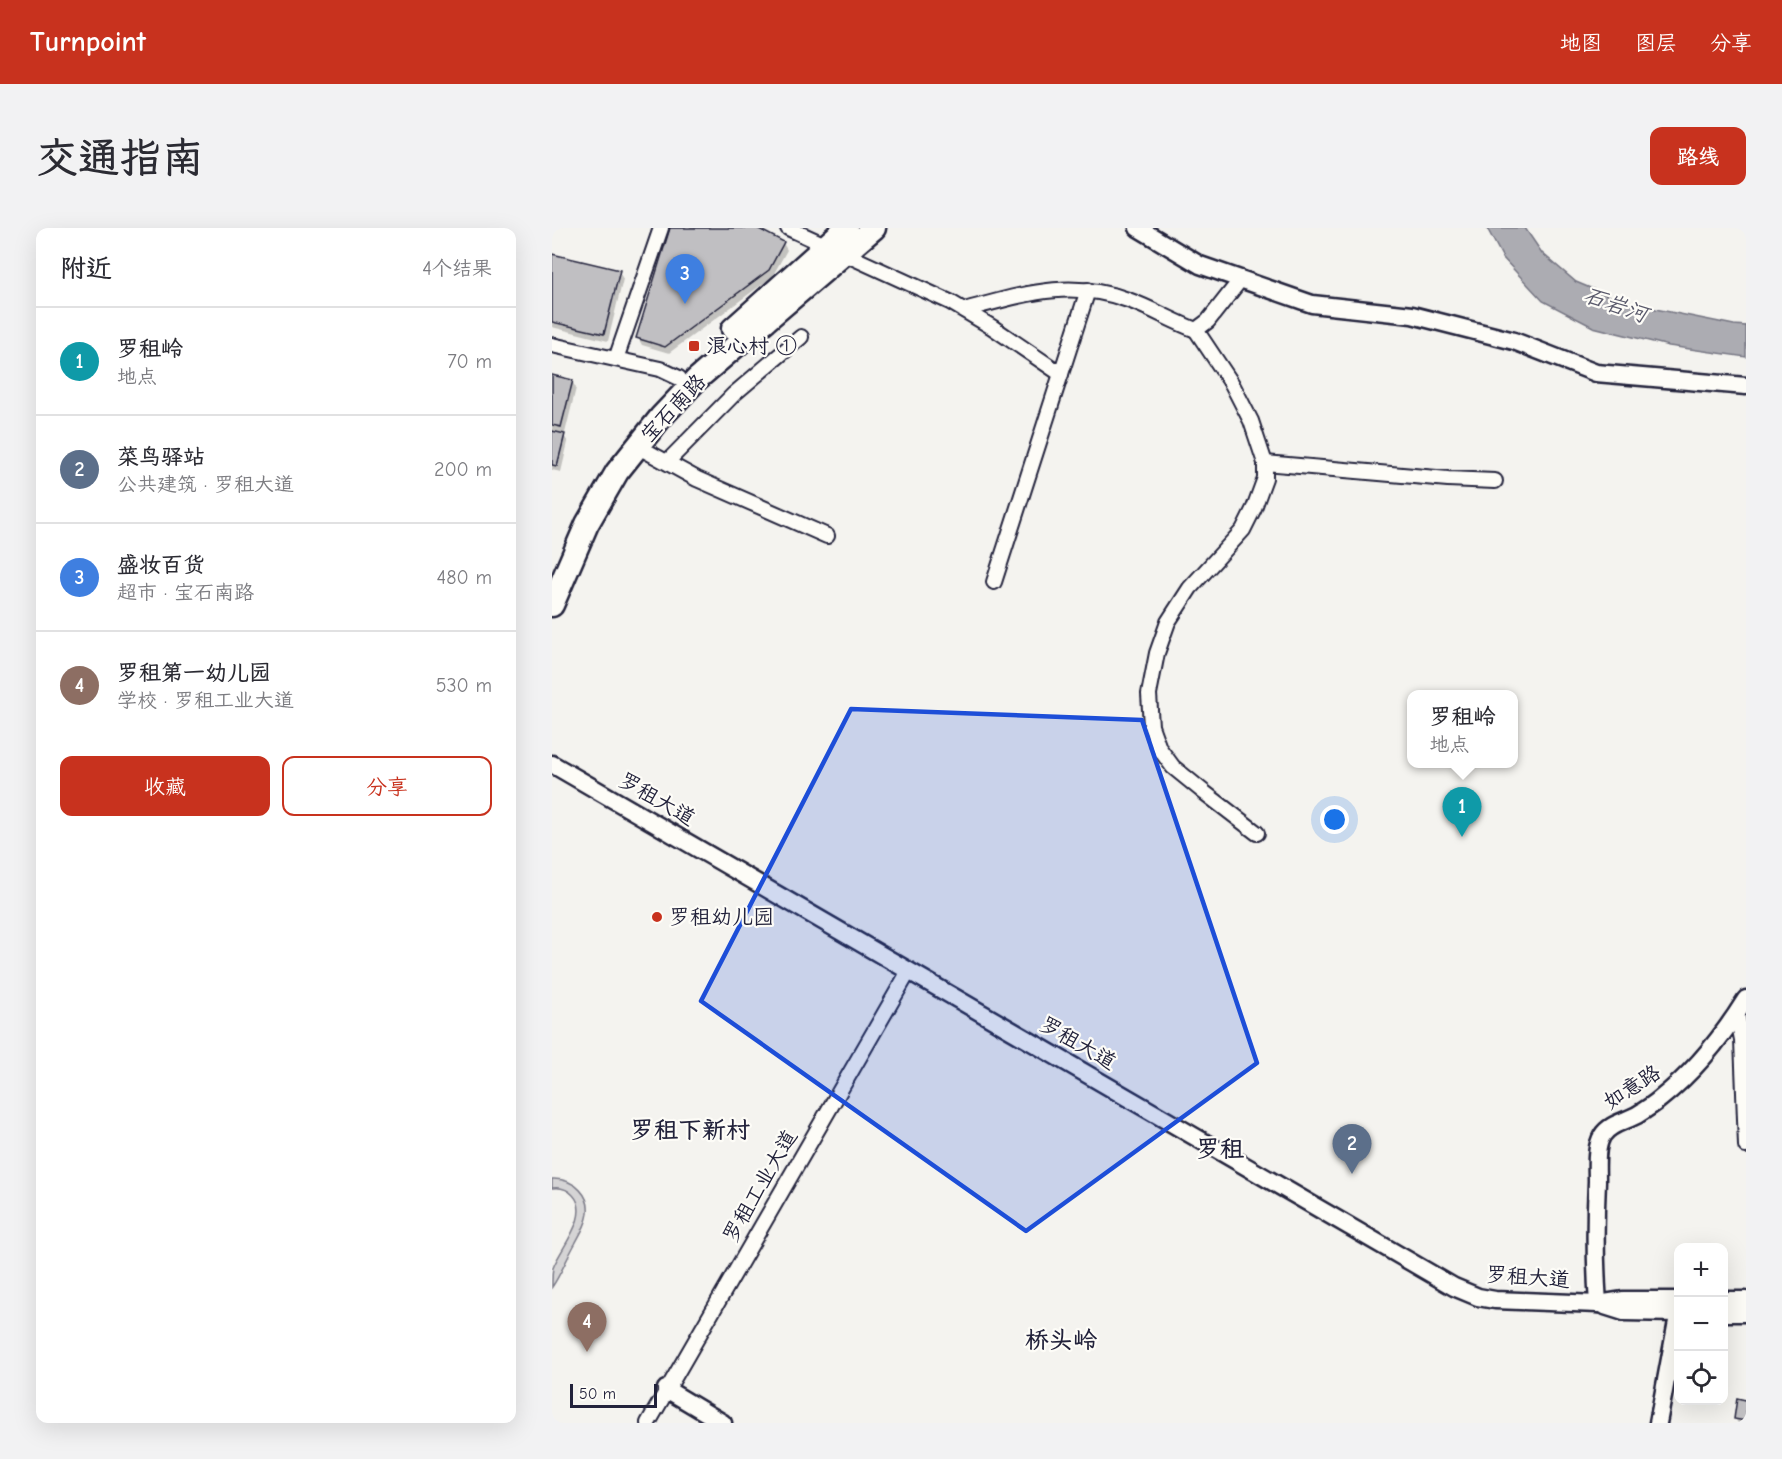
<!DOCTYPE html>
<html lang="zh">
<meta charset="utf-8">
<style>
body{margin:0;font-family:"Comic Neue","LXGW WenKai TC",sans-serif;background:#f2f2f3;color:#2b2b33}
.controls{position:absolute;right:18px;bottom:18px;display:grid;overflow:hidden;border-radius:12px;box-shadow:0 6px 24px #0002}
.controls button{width:54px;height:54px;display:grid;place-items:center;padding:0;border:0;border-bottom:2px solid #e1e1e2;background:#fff;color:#2b2b33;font:30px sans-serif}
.scale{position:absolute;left:18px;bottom:15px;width:87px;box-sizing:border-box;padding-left:6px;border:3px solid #22223b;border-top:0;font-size:16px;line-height:21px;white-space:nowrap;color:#22223b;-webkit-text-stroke:4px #fdfcf7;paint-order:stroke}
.you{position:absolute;left:783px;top:592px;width:21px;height:21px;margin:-15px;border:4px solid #fff;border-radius:50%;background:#1a73e8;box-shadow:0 0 0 9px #1a73e833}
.badge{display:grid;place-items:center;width:39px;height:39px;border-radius:50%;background:#c8321e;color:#fff;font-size:20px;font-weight:700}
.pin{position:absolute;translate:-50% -50px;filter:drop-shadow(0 2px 3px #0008)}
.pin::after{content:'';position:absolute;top:32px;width:21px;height:18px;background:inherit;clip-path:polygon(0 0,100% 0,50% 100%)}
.popup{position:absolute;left:855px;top:462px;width:111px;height:78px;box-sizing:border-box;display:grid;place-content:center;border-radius:12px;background:#fff;filter:drop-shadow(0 2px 4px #0005);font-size:20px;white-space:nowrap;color:#7c7c81}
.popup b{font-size:22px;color:#2b2b33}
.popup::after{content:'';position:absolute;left:50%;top:100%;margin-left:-12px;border:12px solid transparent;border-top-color:#fff}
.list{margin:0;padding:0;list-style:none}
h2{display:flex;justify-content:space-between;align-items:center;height:78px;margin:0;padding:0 24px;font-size:26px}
h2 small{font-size:20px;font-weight:400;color:#7c7c81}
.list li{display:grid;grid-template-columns:39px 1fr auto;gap:18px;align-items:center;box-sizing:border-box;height:108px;padding:0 24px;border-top:2px solid #e1e1e2}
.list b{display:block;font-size:22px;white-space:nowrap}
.list p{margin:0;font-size:20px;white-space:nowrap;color:#7c7c81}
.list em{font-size:20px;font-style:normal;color:#7c7c81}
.actions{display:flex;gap:12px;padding:18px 24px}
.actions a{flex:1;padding:14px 0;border:2px solid #c8321e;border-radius:12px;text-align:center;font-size:21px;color:#c8321e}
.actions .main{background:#c8321e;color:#fff}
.icon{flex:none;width:33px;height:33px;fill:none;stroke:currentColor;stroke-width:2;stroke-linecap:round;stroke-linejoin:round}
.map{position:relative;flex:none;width:1194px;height:1195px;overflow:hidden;border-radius:12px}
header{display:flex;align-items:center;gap:36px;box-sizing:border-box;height:84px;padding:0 30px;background:#c8321e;color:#fff}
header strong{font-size:28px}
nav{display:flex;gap:33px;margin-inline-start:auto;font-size:21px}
.intro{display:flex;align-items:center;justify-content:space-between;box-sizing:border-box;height:144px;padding:0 36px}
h1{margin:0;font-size:42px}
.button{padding:15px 27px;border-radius:12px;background:#c8321e;color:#fff;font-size:21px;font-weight:700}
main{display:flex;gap:36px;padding:0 36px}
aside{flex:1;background:#fff;border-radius:12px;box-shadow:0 6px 24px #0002}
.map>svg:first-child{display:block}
.green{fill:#d5d4d5;stroke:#7c7b88;stroke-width:1.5}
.water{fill:#acacb2;stroke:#757582;stroke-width:1.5}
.shadow{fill:#0003}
.building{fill:#c0bfc2;stroke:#22223b;stroke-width:1.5}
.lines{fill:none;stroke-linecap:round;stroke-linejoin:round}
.minor-casing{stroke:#22223b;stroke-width:18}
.tertiary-casing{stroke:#22223b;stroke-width:21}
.primary-casing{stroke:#22223b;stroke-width:27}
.minor{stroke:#fdfcf7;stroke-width:14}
.tertiary{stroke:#fdfcf7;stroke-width:16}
.primary{stroke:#fdfcf7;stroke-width:22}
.marked{fill:#1d4ed8;fill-opacity:0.2;stroke:#1d4ed8;stroke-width:4.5;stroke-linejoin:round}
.poi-dot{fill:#c8321e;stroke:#fdfcf7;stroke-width:2}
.labels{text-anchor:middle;stroke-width:4.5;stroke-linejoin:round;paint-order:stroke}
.poi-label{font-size:21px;fill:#22223b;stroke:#fdfcf7;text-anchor:start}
.street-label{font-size:21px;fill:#22223b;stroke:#fdfcf7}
.water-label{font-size:22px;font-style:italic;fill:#59596b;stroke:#fdfcf7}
.quarter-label{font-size:24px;font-weight:bold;fill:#22223b;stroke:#fdfcf7}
</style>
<header>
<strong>Turnpoint</strong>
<nav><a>地图</a><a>图层</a><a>分享</a></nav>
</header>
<div class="intro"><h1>交通指南</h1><a class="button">路线</a></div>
<main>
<aside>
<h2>附近<small>4个结果</small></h2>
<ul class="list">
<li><span class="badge" style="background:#0f9aa8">1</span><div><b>罗租岭</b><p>地点</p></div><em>70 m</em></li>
<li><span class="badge" style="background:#5c6f8a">2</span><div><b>菜鸟驿站</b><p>公共建筑 · 罗租大道</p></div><em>200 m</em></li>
<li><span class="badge" style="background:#3f7fe0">3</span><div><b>盛妆百货</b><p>超市 · 宝石南路</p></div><em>480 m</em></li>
<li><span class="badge" style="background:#8d6e63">4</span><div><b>罗租第一幼儿园</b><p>学校 · 罗租工业大道</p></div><em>530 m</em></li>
</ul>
<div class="actions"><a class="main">收藏</a><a>分享</a></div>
</aside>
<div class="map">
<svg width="1194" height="1195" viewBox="0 0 1194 1195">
<rect width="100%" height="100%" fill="#f4f3ef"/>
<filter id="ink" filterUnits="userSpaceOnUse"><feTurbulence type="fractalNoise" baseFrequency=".0167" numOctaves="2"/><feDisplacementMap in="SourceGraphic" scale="12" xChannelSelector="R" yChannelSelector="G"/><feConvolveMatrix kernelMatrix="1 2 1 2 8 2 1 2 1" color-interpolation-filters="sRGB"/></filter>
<g filter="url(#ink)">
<!-- green -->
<path class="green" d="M 0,951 C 22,950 41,968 35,990 C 33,999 27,1008 23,1016 C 15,1030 9,1046 0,1059 C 0,1053 0,1045 1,1040 C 8,1020 40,987 21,967 C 16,961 8,959 0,960 Z"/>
<!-- water -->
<polygon class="water" points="935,0 973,0 990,25 1024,54 1074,75 1182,97 1194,98 1194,129 1117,118 1041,99 991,73 951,30"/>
<!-- shadow -->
<g class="shadow">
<polygon points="120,0 201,0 231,15 235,22 220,49 117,125 90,117 86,110"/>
<polygon points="0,28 67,44 71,51 56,113 0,99"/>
<polygon points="0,148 20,153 24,160 13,205 10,205 16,214 9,244 0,242"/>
<polygon points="1194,1173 1194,1195 1186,1195 1183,1191"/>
</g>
<!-- building -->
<g class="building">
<polygon points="118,0 205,0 232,14 217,42 113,119 84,110"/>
<polygon points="0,26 68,42 52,106 0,94"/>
<polygon points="0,147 21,152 9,199 0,197"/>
<polygon points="0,203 13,206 5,238 0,237"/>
<polygon points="1185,1170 1194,1172 1194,1193 1182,1191"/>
</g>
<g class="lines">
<defs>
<g id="minor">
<polyline points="236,0 398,74 440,99 509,146"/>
<path d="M 412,82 C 470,67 516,50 576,72 C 599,80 620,93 644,102 L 656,93 L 689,51"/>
<polyline points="644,102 680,156 699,193 713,235 713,250 702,280 691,302 638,360 616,394 605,425 597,466 599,498 607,520 621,539 653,565 705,605"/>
<polyline points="0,117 108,141 127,150"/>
<polyline points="64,131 109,0"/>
<polyline points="85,218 145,251 275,308"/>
<polyline points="115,234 182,166 249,109"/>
<polyline points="713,235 896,251 943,253"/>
<polyline points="442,354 536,62"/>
<polyline points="1185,785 1190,812 1194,918"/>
<polyline points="96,1195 357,743"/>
</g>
<g id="tertiary">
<polyline points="586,0 648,37 760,76 860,87 962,113 1044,145 1194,158"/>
<polyline points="0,536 902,1059 926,1069 943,1072 1046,1076 1072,1072 1126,1072"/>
<polyline points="1172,1072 1194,1072"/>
<path d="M 1046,1076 C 1043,1035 1043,994 1045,953 C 1045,939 1043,920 1050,908 C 1057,896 1074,893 1085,887 C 1093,882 1101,877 1108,871 C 1142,844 1171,808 1194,771"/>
<polyline points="1053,1078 1072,1084 1126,1085"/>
<polyline points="1172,1085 1194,1085"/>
<polyline points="114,1161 171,1195"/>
<polyline points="1106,1195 1126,1088"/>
</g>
<g id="primary">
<polyline points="181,101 294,0"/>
<polyline points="0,377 35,296 65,244 109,189 145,151 322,0"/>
</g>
</defs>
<!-- minor casing -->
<use href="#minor" class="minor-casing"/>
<!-- tertiary casing -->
<use href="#tertiary" class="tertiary-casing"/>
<!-- primary casing -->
<use href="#primary" class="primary-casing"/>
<!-- minor -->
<use href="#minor" class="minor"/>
<!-- tertiary -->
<use href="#tertiary" class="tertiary"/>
<!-- primary -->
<use href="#primary" class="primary"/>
</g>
</g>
<!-- marked area -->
<path class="marked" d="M 299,481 L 590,492 L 705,835 L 474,1003 L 149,773 Z"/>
<!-- markers -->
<g class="poi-dot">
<rect x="136" y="112" width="12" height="12" rx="3"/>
<circle cx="105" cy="689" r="6"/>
</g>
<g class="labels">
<!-- poi labels -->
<g class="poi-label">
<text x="154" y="125">浪心村 ①</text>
<text x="117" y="696">罗租幼儿园</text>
</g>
<!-- street labels -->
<g class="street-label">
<text transform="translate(121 180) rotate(-47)" y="7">宝石南路</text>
<text transform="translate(105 571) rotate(30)" y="7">罗租大道</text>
<text transform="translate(526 815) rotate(30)" y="7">罗租大道</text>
<text transform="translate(1080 859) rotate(-33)" y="7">如意路</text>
<text transform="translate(208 958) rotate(-60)" y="7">罗租工业大道</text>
<text transform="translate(976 1049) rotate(4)" y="7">罗租大道</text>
</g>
<!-- water labels -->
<g class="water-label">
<text transform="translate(1064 76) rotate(19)" y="8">石岩河</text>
</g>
<!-- quarter labels -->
<g class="quarter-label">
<text x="138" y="910">罗租下新村</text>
<text x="668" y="929">罗租</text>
<text x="509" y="1120">桥头岭</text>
</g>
</g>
</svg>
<div class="controls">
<button>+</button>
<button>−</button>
<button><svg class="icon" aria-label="locate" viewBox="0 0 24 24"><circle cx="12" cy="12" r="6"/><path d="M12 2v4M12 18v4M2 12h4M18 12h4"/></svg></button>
</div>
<div class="scale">50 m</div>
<div class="you"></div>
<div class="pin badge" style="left:910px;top:609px;background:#0f9aa8">1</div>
<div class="popup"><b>罗租岭</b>地点</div>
<div class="pin badge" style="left:800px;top:946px;background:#5c6f8a">2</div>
<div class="pin badge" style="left:133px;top:76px;background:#3f7fe0">3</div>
<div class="pin badge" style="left:35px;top:1124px;background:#8d6e63">4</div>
</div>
</main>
